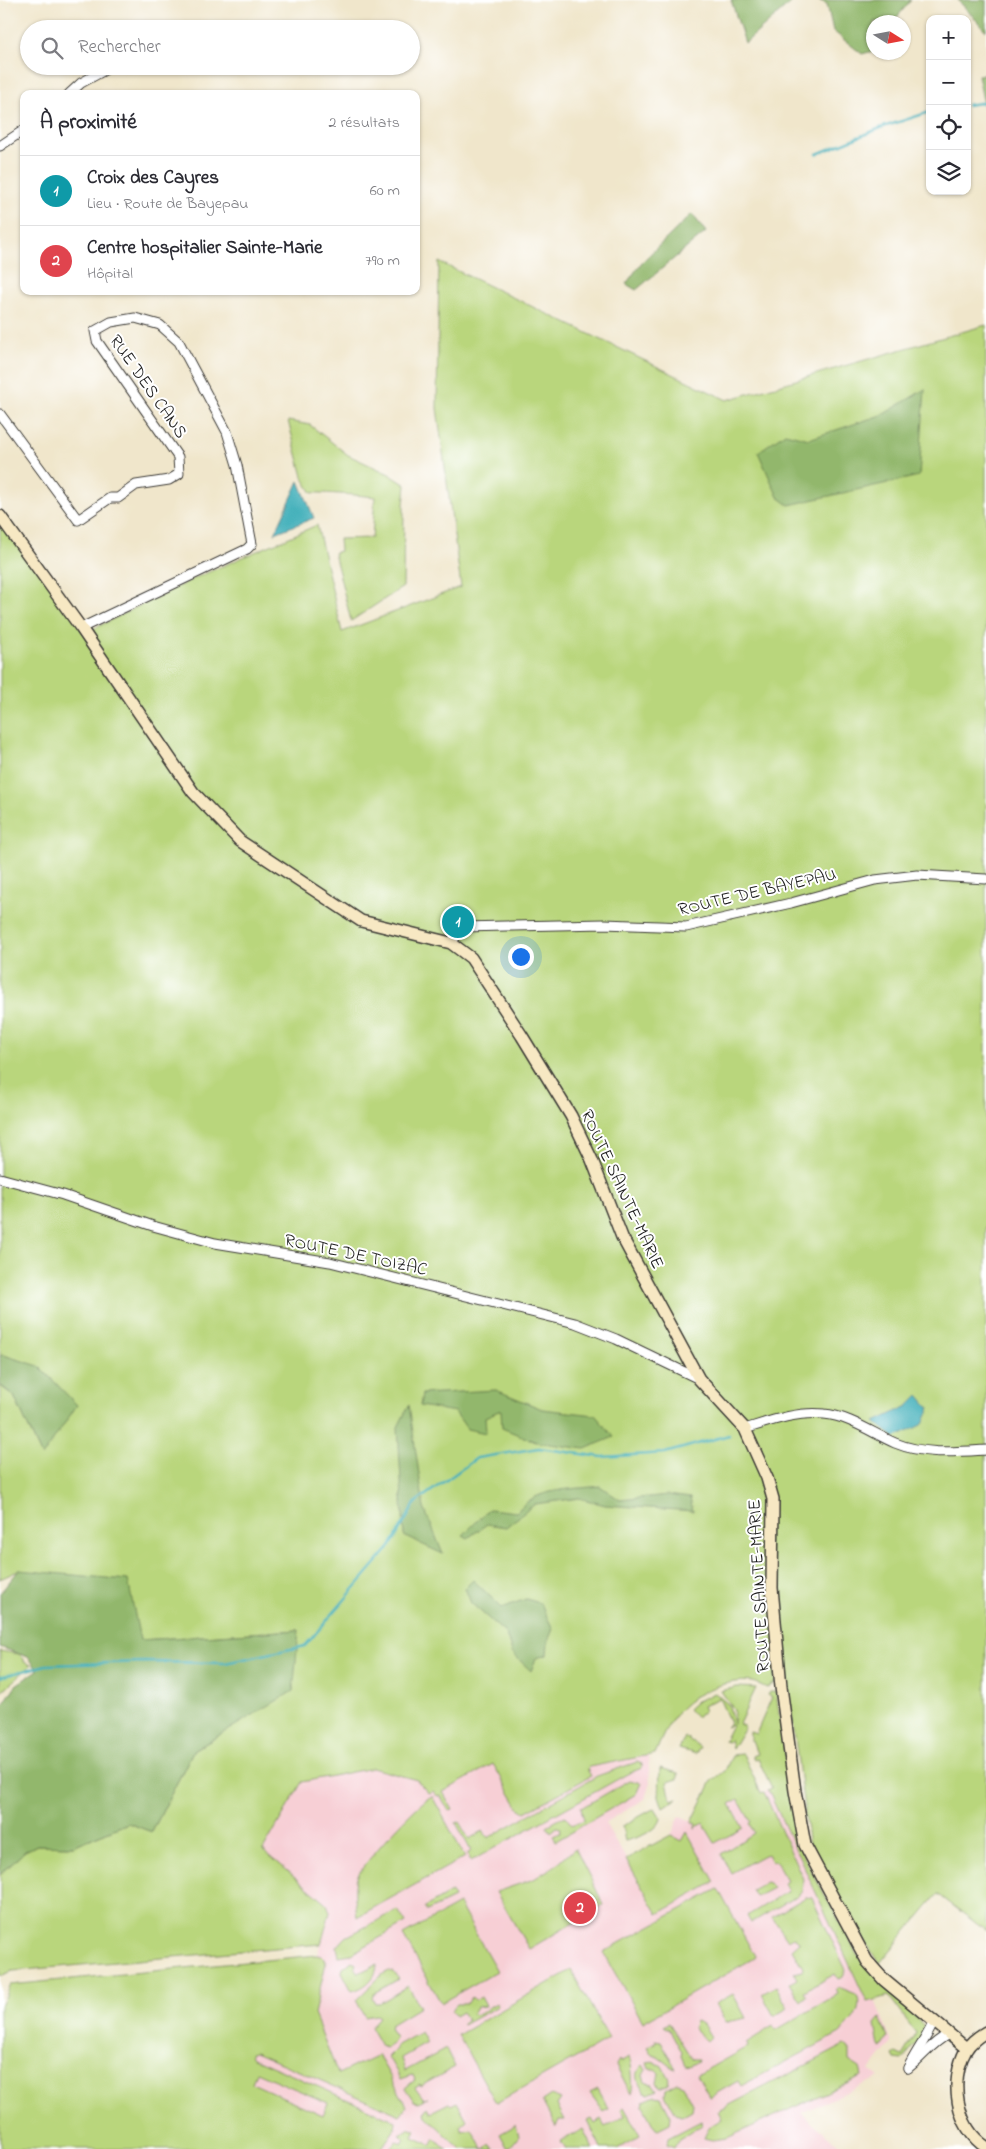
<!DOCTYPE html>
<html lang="fr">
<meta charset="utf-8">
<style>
body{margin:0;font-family:"Indie Flower",sans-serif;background:#f2f2f3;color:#2b2b33}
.controls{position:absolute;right:15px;top:15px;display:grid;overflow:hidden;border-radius:10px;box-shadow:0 1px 4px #0004}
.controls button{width:45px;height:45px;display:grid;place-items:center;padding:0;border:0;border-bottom:1px solid #e1e1e2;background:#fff;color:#2b2b33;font:25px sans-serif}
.compass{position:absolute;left:866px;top:15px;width:45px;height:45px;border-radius:50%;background:#fff;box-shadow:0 1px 4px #0004;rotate:101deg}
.you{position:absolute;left:520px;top:956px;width:18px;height:18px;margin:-12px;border:4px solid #fff;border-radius:50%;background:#1a73e8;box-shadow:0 0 0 8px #1a73e833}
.badge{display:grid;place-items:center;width:32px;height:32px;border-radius:50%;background:#2563eb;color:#fff;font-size:16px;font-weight:700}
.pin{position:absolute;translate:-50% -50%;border:2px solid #fff;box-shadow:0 1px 5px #0006}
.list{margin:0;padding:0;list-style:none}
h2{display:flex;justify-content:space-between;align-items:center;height:65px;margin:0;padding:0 20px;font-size:21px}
h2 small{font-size:16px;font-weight:400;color:#7c7c81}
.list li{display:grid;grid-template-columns:32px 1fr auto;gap:15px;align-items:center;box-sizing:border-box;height:70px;padding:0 20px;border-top:1px solid #e1e1e2}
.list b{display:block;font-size:19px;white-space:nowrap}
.list p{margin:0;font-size:16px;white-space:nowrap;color:#7c7c81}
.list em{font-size:16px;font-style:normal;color:#7c7c81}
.icon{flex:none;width:28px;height:28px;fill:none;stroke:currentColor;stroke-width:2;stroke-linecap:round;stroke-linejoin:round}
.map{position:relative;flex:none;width:986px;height:2149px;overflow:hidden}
.search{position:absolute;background:#fff;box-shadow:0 1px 4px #0004;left:20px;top:20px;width:400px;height:55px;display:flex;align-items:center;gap:12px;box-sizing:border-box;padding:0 18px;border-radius:28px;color:#7c7c81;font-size:19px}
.panel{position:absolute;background:#fff;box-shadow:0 1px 4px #0004;left:20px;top:90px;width:400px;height:205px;border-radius:10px}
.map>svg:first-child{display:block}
.built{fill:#f7cfd5}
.green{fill:#b9d67c;stroke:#6a794c;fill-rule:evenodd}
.forest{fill:#92b76c;stroke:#576a44}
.water{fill:#3fafb9;stroke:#2e666a}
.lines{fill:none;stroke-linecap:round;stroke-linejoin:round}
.stream{stroke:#3fafb9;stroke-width:2.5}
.street-casing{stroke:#3c3a36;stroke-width:11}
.secondary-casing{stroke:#3c3a36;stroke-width:14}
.street{stroke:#fff;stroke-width:9}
.secondary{stroke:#f7e8c3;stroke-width:11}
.labels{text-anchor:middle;stroke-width:4;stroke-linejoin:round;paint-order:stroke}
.street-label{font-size:18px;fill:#1c1c1c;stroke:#fff}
</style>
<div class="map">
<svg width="986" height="2149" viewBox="0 0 986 2149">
<rect width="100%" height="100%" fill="#fff"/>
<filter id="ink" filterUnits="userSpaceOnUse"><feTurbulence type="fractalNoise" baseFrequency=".02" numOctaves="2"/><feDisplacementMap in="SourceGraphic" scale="10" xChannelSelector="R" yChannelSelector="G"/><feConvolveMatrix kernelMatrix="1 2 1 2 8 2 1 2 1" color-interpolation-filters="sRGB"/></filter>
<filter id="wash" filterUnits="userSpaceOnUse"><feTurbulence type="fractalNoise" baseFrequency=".0096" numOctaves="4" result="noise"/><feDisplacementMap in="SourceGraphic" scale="20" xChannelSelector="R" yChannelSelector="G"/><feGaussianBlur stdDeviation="1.12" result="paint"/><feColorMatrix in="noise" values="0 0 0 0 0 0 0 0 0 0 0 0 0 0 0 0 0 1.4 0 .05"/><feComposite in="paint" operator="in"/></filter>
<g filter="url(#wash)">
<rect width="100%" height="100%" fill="#f0e6cb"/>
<!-- built -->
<polygon class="built" points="515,1667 527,1805 589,1767 648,1756 650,1782 645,1799 605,1823 626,1859 671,1835 680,1816 692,1821 712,1781 725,1771 732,1755 743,1754 761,1793 788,1780 796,1832 803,1855 857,1954 892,2043 870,2070 879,2077 801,2113 845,2149 379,2149 235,2083 250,2044 309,2011 318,1965 317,1955 330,1912 327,1904 263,1850 302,1782 372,1768 417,1780"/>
<!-- green -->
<g class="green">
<path d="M 439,262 L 727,400 L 986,325 L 986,1931 L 938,1894 L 879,1964 L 809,1847 L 787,1676 L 773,1648 L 775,1683 L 767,1688 C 762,1686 758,1683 753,1682 C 726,1678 693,1693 677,1713 C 667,1725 661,1740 655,1754 L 589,1767 L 587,1769 L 591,1776 L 525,1812 L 519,1808 L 493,1764 L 443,1792 L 453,1810 L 449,1811 L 440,1795 L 437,1796 L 433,1791 L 428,1793 L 417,1780 L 372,1768 L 302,1782 L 263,1850 L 327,1904 L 330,1912 L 321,1944 L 13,1971 L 0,1976 L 0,1875 L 25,1851 L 37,1845 L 73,1846 L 128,1823 L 152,1832 L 193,1751 L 215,1738 L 298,1630 L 140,1640 L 20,1570 L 0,1579 L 0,1386 L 14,1396 L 42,1457 L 3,1355 L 0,1356 L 0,510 L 89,631 L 195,578 L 317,525 L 342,632 L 461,587 L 437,408 Z"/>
<path d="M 288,421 L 310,425 L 348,455 L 389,474 L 406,485 L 404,505 L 403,587 L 351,621 L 334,553 L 340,551 L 339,539 L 372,538 L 375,497 C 371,496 316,492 312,493 L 304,480 Z"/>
<polygon points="0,1651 19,1654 24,1659 24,1662 31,1665 0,1693"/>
<polygon points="737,1687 756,1688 739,1724 745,1727 732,1749 730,1739 728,1742 724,1741 732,1725 726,1727 730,1723 719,1698 703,1706 705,1711 699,1714 696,1718 688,1709 697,1701 715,1693 729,1705 733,1724 734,1710 721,1691"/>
<polygon points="770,1692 776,1692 796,1832 803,1855 857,1954 924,2026 922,2036 902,2060 895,2059 893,2055 896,2053 902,2056 916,2033 889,1996 867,2002 768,1790 772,1788 758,1759 754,1760 752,1756 757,1754 752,1741 750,1741 750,1732 756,1734 772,1697 768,1695"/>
<polygon points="685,1737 700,1747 696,1754 679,1749"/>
<polygon points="743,1754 761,1793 764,1792 803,1879 802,1890 798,1895 751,1923 747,1916 788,1891 783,1883 787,1881 776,1861 772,1862 768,1854 764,1855 731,1873 721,1854 754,1833 749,1823 751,1822 738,1799 730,1804 743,1828 715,1843 703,1823 695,1828 697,1824 692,1822 712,1781 725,1771 732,1755"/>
<polygon points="637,1762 642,1764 642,1768 629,1773 471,1861 467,1854 471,1851 456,1823 459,1822 469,1839 483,1831 488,1838 597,1776"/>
<polygon points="660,1768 678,1773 678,1779 667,1782 671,1800 678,1798 663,1808 659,1796"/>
<polygon points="630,1780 641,1783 636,1794 556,1841 553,1836 560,1833 561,1828 557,1827 551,1832 547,1826 565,1816 572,1825 584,1820 581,1808"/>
<path d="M 432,1796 L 465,1857 L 357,1917 C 356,1905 352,1885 358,1875 C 366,1860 418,1802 432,1796 Z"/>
<path d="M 655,1808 L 661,1818 C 659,1831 637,1838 625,1841 L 622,1826 Z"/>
<polygon points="687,1832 715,1882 658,1914 626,1859 671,1835 682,1841"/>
<polygon points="575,1848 604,1905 529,1949 496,1892 534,1879 559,1863"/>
<polygon points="766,1882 769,1883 773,1888 756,1897 752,1890"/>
<polygon points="718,1889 755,1956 754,1958 643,2022 603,1952"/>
<polygon points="451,1892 454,1898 427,1911 425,1907"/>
<polygon points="806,1897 812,1898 846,1970 843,1977 838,1979 835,1974 804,1991 807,1996 801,2001 790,1983 797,1979 794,1973 802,1971 803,1968 792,1949 800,1942 794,1937 788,1940 772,1917"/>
<polygon points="459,1904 497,1971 441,2003 403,1935"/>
<polygon points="398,1910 406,1923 351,1954 339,1956 337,1947 346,1937"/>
<path d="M 317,1955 L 324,1957 L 326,1963 L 314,2014 L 338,2074 L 378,2055 L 407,2106 L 400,2115 L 255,2052 L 250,2053 L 251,2057 L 396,2121 L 395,2129 L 381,2149 L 0,2149 L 0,2006 L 10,1985 ZM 256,2072 L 328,2103 L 323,2115 L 252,2083 Z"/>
<path d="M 352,1961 L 356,1964 L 355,1967 L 359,1973 L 377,1964 C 377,1978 365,1988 352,1991 L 342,1972 L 343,1968 Z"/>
<polygon points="571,1970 609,2039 498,2102 495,2101 458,2035"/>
<polygon points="389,1971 393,1972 399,1979 374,1993 372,1997 375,2003 380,2003 408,1986 420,2007 390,2025 389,2028 395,2037 392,2044 386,2048 381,2046 370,2027 379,2017 376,2015 365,2017 356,2000 383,1974"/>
<polygon points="776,1986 788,2008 774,2016 762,1994"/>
<path d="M 841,1988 L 856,1994 C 865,2008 850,2024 840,2033 L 741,2086 L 738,2081 L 710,2097 L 697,2075 L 747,2047 L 746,2043 L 773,2026 L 776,2030 L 838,1994 L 836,1989 Z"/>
<polygon points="733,1994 746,2018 726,2022 715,2004"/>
<path d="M 471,1997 L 475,2001 L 481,1997 L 486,2006 L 477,2007 L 472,2013 L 474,2015 C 482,2015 488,2006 497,2003 L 498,2006 L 463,2025 L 462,2024 L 468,2020 L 462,2012 L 455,2016 L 451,2010 L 457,2004 L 466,2004 Z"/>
<polygon points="880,2018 888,2038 882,2048 879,2046 875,2024"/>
<polygon points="696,2021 703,2024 711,2037 707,2041 693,2028"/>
<polygon points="669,2023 692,2059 698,2059 698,2061 689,2066 685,2065 681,2056 682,2052 670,2030 663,2026"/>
<polygon points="421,2032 427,2043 401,2058 405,2071 446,2049 455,2067 421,2086 420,2084 415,2087 424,2099 428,2098 419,2102 414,2101 405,2088 415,2080 413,2075 401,2079 388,2057 396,2049 396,2046"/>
<path d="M 655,2040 L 661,2041 L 676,2069 C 667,2065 663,2057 652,2055 L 647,2047 L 656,2042 Z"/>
<polygon points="845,2045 849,2048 849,2061 860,2068 862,2076 727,2138 712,2140 704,2138 709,2127 722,2119 718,2111"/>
<path d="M 629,2057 C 632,2064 634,2088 631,2094 L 616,2065 L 619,2060 L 620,2062 Z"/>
<polygon points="655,2062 662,2066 669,2079 668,2084 660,2088 657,2082 659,2073 655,2069 649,2069 647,2063"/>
<path d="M 643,2065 L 646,2070 L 643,2075 L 645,2081 L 653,2084 L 657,2090 L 649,2094 L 645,2093 C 639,2083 633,2074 643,2065 Z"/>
<polygon points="677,2083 683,2085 693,2104 692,2110 681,2116 676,2114 665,2094 666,2089"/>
<polygon points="598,2089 609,2109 604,2112 590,2093"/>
<polygon points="551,2095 561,2099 557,2105 565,2120 559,2120 556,2127 542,2101"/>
<polygon points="655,2096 661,2097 671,2116 670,2123 658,2129 654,2127 643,2106 644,2101"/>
<polygon points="457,2102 467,2120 460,2126 462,2131 472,2129 482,2148 485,2149 490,2143 495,2149 461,2149 426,2116 425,2112 428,2107 431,2112 449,2103 451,2105"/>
<polygon points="624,2107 640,2136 617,2149 601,2149 588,2121 592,2119 595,2124 601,2120 605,2127 625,2116 621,2109"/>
<polygon points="701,2121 703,2124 679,2139 674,2148 667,2145 668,2138"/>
<polygon points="516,2125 519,2136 511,2146 507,2147 500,2134"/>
<polygon points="410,2128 416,2129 413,2137 431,2145 435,2138 447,2149 390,2149 396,2141 402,2144 405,2139 399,2135"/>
<polygon points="583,2129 593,2149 566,2149 561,2141"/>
</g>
<!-- forest -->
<g class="forest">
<polygon points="731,0 794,0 745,43"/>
<polygon points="818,0 911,0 893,22 874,22 873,51 862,54 833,31 827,4"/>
<polygon points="958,0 986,0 986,31"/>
<polygon points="986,74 986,116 978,75"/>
<polygon points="692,214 706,232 636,290 626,284 642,262"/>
<polygon points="925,389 919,476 789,505 778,497 758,452 785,433 809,439 884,414"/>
<polygon points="3,1355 39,1366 77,1405 42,1457 14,1396 0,1385 0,1356"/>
<polygon points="496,1390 542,1409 595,1415 614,1437 585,1449 536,1442 502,1428 501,1410 485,1417 486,1433 467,1429 455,1412 420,1406 422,1394"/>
<polygon points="409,1405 424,1508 443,1554 404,1536 398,1427"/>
<path d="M 600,1486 L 620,1500 L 668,1495 L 690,1498 L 693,1511 L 605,1505 L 579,1498 L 535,1504 L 506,1527 L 487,1524 L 468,1538 L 463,1535 L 489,1509 L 517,1512 C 535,1487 571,1490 600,1486 Z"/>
<polygon points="19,1570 128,1580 140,1640 299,1630 293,1691 193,1751 152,1832 128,1823 73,1846 37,1845 25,1851 0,1875 0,1709 16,1685 38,1670 28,1657 0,1647 0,1593"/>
<polygon points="473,1580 502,1608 526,1599 540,1603 553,1629 548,1641 547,1655 536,1658 531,1671 512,1653 506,1634 471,1603 465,1588"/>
</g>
<!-- water -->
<g class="water">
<polygon points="299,481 314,518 275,533"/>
<polygon points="919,1395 930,1408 923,1424 895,1438 875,1422 908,1406"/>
</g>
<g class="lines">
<!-- stream -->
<g class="stream">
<polyline points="967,105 986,102"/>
<polyline points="817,154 883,127 930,112"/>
<polyline points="0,1677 46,1665 144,1662 225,1663 305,1646 390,1547 416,1502 477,1458 539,1448 602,1457 665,1453 729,1435"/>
</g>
</g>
</g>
<g filter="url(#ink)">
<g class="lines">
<defs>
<g id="street">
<polyline points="69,94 81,83 112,66"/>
<polyline points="0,146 24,130"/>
<polyline points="0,414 78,520 110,498 118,498 136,485 169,480 179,474 178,457 97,341 95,331 111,322 135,318 160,325 179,342 227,432 237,465 252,544 247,549 81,628"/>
<polyline points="451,943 463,927 604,924 686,927 791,903 875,880 917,875 986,879"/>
<polyline points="0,1178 63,1195 153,1226 215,1243 330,1262 575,1323 616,1339 699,1379"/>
<path d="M 745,1429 C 770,1421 798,1411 824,1414 C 849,1416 872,1433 895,1443 C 924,1455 956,1452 986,1450"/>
<path d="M 908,2068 C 916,2051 927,2038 934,2021"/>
<path d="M 908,2068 C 923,2057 932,2042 949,2034"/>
</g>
<g id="secondary">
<polyline points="0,516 81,628 193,792 240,841 361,921 451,943 471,958 522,1036 571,1116 592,1160 622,1237 699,1379 745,1429 767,1478 773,1499 772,1588 781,1687 795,1791 805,1845 867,1961 884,1980 966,2048"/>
<path d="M 986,2032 C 979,2036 970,2043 966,2050 C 949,2080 956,2128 986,2147"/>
</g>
</defs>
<!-- street casing -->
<use href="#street" class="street-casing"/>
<!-- secondary casing -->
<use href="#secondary" class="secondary-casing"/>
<!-- street -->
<use href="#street" class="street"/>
<!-- secondary -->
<use href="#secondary" class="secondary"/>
</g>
</g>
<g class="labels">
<!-- street labels -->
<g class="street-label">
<text transform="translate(149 386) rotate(55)" y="6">RUE DES CANS</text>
<text transform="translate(757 891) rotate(-13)" y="6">ROUTE DE BAYEPAU</text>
<text transform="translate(623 1189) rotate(65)" y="6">ROUTE SAINTE-MARIE</text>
<text transform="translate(356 1254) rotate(12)" y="6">ROUTE DE TOIZAC</text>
<text transform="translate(758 1586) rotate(-93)" y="6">ROUTE SAINTE-MARIE</text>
</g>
</g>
</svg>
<div class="controls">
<button>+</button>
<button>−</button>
<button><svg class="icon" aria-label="locate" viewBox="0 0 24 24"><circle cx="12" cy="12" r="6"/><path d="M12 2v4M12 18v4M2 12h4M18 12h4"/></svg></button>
<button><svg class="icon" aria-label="layers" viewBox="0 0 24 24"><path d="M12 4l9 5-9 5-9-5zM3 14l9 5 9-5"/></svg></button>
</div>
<svg class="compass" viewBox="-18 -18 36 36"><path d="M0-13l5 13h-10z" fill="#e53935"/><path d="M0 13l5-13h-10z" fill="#7c7c81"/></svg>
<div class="you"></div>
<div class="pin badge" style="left:458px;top:922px;background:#0f9aa8">1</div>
<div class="pin badge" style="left:580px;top:1908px;background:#e0444e">2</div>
<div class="search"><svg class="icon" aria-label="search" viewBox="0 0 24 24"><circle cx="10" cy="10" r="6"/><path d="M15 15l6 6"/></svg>Rechercher</div>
<section class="panel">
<h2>À proximité<small>2 résultats</small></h2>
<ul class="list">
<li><span class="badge" style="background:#0f9aa8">1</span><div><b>Croix des Cayres</b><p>Lieu · Route de Bayepau</p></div><em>60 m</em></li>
<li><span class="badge" style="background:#e0444e">2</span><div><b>Centre hospitalier Sainte-Marie</b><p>Hôpital</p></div><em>790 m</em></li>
</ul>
</section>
</div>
